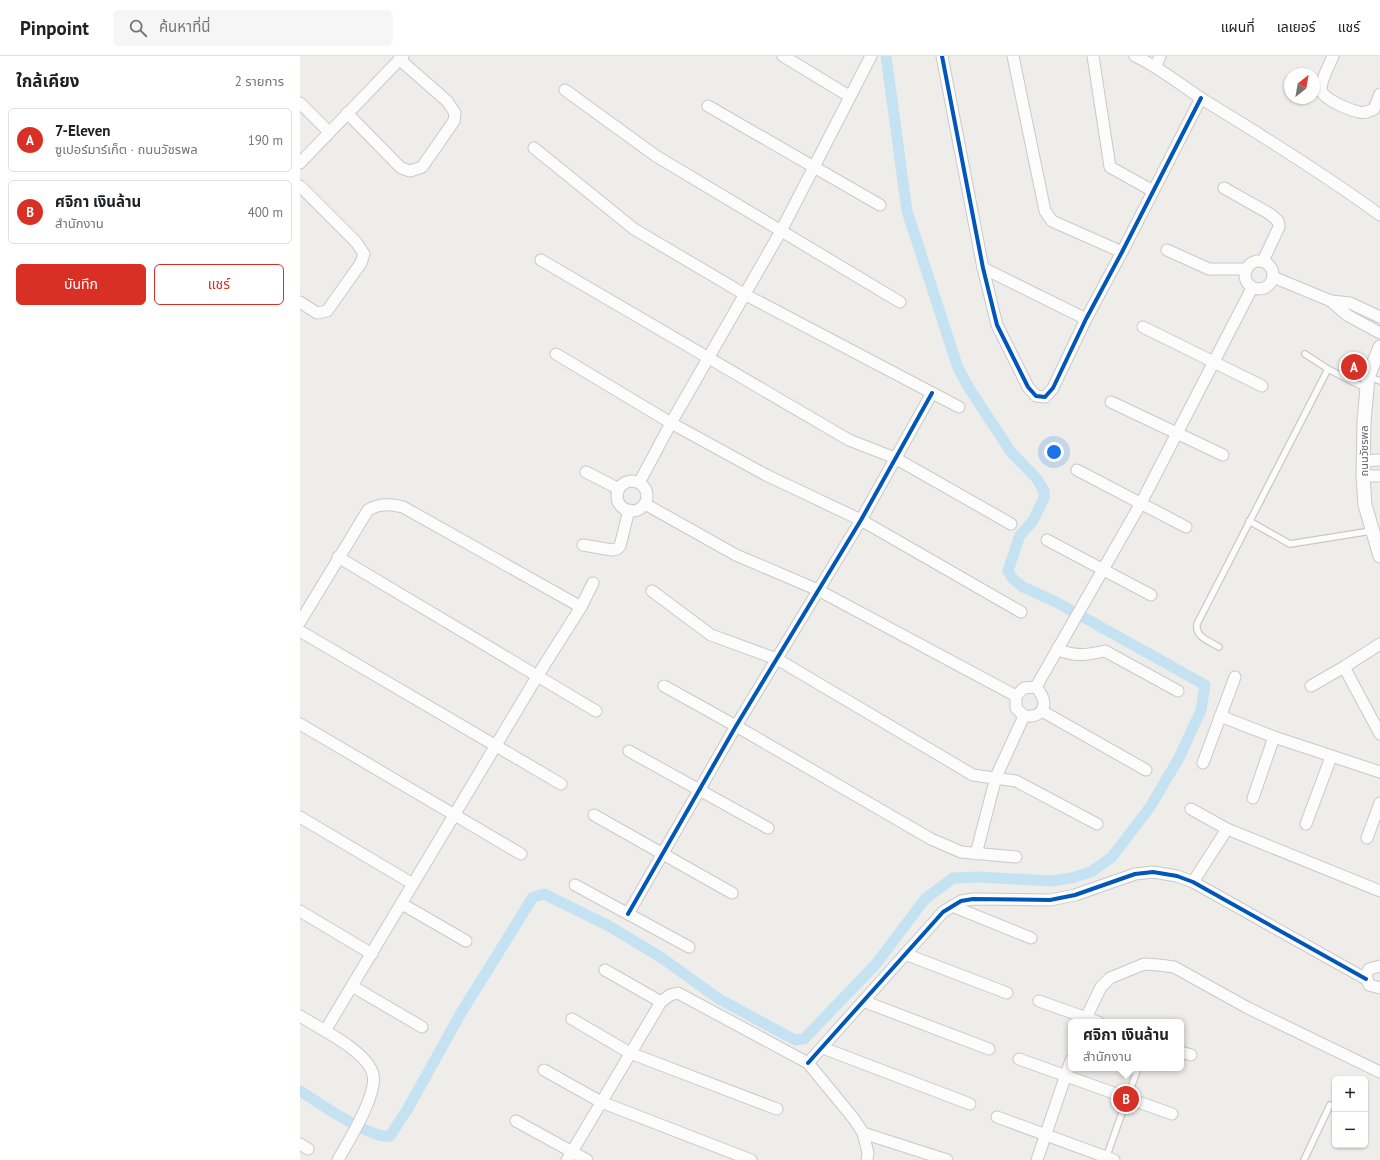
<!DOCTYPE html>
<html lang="th">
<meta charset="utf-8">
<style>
body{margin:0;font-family:"PT Sans","Noto Sans Thai",sans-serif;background:#f6f6f6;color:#202124}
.controls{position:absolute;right:12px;bottom:12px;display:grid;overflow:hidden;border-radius:6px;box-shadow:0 1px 3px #0004}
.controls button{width:36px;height:36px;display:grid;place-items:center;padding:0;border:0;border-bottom:1px solid #e0e0e0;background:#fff;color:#202124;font:20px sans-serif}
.compass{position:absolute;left:984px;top:12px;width:36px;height:36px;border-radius:50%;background:#fff;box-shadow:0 1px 3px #0004;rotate:31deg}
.you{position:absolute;left:754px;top:396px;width:14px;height:14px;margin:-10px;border:3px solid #fff;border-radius:50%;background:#1a73e8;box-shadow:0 0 0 6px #1a73e833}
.badge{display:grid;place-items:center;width:26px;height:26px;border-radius:50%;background:#d93025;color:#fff;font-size:13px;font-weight:700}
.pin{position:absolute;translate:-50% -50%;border:2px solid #fff;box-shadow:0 1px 4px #0006}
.popup{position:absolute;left:768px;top:963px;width:116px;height:52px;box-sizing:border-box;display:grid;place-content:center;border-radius:6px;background:#fff;filter:drop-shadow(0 1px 3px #0005);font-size:13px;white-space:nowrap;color:#757577}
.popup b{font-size:15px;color:#202124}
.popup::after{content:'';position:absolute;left:50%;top:100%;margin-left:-8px;border:8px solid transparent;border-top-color:#fff}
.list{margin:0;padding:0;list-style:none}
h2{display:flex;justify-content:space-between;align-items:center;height:52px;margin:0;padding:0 16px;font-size:17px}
h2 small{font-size:13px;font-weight:400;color:#757577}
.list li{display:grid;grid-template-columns:26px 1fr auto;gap:12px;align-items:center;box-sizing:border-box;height:64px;margin:0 8px 8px;padding:0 8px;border:1px solid #e0e0e0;border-radius:6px}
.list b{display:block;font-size:15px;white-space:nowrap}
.list p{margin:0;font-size:13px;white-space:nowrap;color:#757577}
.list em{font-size:13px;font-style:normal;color:#757577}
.actions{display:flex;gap:8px;padding:12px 16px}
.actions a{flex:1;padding:9px 0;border:1px solid #d93025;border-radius:6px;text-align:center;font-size:14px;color:#d93025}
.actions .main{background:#d93025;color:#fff}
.icon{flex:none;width:22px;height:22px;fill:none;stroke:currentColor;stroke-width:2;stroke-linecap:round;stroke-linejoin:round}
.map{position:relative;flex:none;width:1080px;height:1104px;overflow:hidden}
header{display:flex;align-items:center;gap:24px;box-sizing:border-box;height:56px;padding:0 20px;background:#fff;border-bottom:1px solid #e0e0e0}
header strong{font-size:19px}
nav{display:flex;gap:22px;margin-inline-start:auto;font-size:14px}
.search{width:280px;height:36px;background:#f6f6f6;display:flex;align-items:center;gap:10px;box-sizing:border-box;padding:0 14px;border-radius:6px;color:#757577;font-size:15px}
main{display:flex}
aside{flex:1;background:#fff}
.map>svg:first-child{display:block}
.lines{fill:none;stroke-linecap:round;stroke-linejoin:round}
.canal{stroke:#c5e2f2;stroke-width:11}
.service-casing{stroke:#c9c9c9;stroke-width:8}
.minor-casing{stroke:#c9c9c9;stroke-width:13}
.tertiary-casing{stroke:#c9c9c9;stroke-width:15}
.service{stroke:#fdfcfc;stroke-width:5.5}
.minor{stroke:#fdfcfc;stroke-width:11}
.tertiary{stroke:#fdfcfc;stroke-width:13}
.cycleway-casing{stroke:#fff;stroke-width:6}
.cycleway{stroke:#0057b8;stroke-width:4}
.labels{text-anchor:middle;stroke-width:3.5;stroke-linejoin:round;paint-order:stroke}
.street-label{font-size:11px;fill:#606367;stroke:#fff}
</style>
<header>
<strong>Pinpoint</strong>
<div class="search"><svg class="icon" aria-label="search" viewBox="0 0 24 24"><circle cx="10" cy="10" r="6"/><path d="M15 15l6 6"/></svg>ค้นหาที่นี่</div>
<nav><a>แผนที่</a><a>เลเยอร์</a><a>แชร์</a></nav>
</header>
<main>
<aside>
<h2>ใกล้เคียง<small>2 รายการ</small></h2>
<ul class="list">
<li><span class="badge">A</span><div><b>7-Eleven</b><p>ซูเปอร์มาร์เก็ต · ถนนวัชรพล</p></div><em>190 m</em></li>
<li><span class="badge">B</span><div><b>ศจิกา เงินล้าน</b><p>สำนักงาน</p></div><em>400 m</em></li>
</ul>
<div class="actions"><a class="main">บันทึก</a><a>แชร์</a></div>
</aside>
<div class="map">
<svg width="1080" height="1104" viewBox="0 0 1080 1104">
<rect width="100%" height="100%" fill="#efedea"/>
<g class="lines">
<!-- canal -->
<path class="canal" d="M 0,1035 C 18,1046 70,1083 90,1080 L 107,1054 L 161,957 L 233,841 L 244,838 L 309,870 L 362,902 L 419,943 L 495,984 L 504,983 L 576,908 L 625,843 L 653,822 L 679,821 L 752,825 L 771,822 L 791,816 L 812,801 L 850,751 L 879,702 L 901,654 L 905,629 L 756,546 L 723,531 L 712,522 L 708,515 L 720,479 L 733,465 L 744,442 L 744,435 L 737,423 L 711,396 L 669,332 L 658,312 L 607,155 L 586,0"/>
<defs>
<g id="service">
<polyline points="1005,298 1028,313"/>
<polyline points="1069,321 1080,325"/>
<polyline points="949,465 990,488 1071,475"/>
<path d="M 919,591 C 909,585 895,581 897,568 L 1028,313 L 1067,333"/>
<polyline points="806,1102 838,1012"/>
<polyline points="1004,1104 1030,1049"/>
</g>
<g id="minor">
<polyline points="483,0 549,40"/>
<polyline points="642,0 683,212 697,269 728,331 736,340 745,341 753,332 786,263 822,196 901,42"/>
<polyline points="713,0 745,155 752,165 822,196"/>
<polyline points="793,0 810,111 853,135"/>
<path d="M 835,0 C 861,12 883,31 907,46 C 966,82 1024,118 1080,159"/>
<path d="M 1033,0 C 1029,10 1021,23 1021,33 C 1021,43 1050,54 1059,56 C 1065,58 1070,55 1074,53 L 1080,38"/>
<polyline points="856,10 860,0"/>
<polyline points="265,34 356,100 600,246"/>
<polyline points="0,47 29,76"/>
<polyline points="408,50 580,149"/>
<polyline points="47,57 101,112 110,115 122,111 154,65 155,57 147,45 99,3"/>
<polyline points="234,92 334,173 444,238 659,351"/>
<polyline points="0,107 103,0"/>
<polyline points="0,130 56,186 64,198 61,207 27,255 17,257 0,246"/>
<polyline points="924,132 970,158 978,165 979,171 963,205"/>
<polyline points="867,194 909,213 947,213"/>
<polyline points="241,204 549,384 595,402 711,468"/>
<circle cx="959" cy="219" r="14"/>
<polyline points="683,212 786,263"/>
<polyline points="973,221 1031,245 1050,247 1080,261"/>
<polyline points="1031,245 1047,259 1080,277"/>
<polyline points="843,271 962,330"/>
<polyline points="256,298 371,367 466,419 561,464 721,556"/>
<polyline points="811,346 923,399"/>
<polyline points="1063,405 1080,404"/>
<polyline points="777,414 886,471"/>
<polyline points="286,416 319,433"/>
<polyline points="1063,420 1080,420"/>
<circle cx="332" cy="440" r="15"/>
<polyline points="339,427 371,367 481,175 571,0"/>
<polyline points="345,448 436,499 518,534 716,640"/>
<polyline points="747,484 851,539"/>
<polyline points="283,489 312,494 317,493 320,490 329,454"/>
<polyline points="38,501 296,655"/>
<polyline points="352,535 411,579 477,603 673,719 716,725 797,768"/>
<path d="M 0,566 L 68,454 C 80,447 90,448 103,451 L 281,551"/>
<polyline points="0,575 261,728"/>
<path d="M 757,593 C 774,601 787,599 805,595 L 878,635"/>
<polyline points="1044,611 1080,678"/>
<polyline points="364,630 436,670 631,783 661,796 716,801"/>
<polyline points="1011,630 1044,611 1080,588"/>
<polyline points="736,631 841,447 952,232"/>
<path d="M 736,631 C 749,646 746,662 724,660 L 716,652 L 716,640 L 724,632 Z"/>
<polyline points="742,655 846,714"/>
<polyline points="920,660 974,681 1080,716"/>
<polyline points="0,668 221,798"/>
<polyline points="329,695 468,772"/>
<polyline points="903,707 935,621"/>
<polyline points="953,742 974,681"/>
<polyline points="891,753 927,773 1080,835"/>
<polyline points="294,759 432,837"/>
<polyline points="0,761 113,828"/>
<polyline points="1006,768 1031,701"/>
<polyline points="1067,782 1080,747"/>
<polyline points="676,798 696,721 724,660"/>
<polyline points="893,826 927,773"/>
<polyline points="275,829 389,891"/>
<polyline points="102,848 166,885"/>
<polyline points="652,850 731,882"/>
<polyline points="0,855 72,898"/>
<polyline points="328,858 436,670 561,464 632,337"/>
<polyline points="605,898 707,937"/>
<polyline points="1080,910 1069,913 1066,919 1069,929 1080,932"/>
<polyline points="305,914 361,946"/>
<polyline points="52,930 122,971"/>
<polyline points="563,945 689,993"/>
<polyline points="739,945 798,966"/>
<path d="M 0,960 C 19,972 69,996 73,1019 C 78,1038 48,1086 38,1104"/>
<polyline points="272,963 330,997 477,1053"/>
<polyline points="784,966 801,931 810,922 844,908 859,909 874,911 948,952 1080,1016"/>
<polyline points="25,975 238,619 281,551 293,527"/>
<polyline points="523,992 670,1048"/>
<polyline points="881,996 891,999"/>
<polyline points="719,1003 872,1058"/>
<polyline points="508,1007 643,856 661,845 673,843 750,844 775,839 835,818 853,816 877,820 893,826 1066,923"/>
<polyline points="244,1014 301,1046 451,1104"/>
<polyline points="697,1061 814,1104"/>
<polyline points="216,1065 287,1104"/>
<polyline points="563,1077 647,1104"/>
<polyline points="0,1088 8,1093"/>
<polyline points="267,1104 361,946 370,939 378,937 508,1007 554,1063 563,1077 568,1097 567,1104"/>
<polyline points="737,1104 771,1004"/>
</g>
<polyline id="tertiary" points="1080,291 1068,321 1064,366 1063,420 1065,449 1080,500"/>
</defs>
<!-- service casing -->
<use href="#service" class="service-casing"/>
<!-- minor casing -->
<use href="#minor" class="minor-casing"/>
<!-- tertiary casing -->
<use href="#tertiary" class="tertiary-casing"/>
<!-- service -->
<use href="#service" class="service"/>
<!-- minor -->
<use href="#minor" class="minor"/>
<!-- tertiary -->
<use href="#tertiary" class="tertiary"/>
<defs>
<g id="cycleway">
<polyline points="642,0 683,212 697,269 728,331 736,340 745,341 753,332 786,263 822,196 901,42"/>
<polyline points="328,858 436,670 561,464 632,337"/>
<polyline points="508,1007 643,856 661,845 673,843 750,844 775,839 835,818 853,816 877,820 893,826 1066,923"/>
</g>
</defs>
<!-- cycleway casing -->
<use href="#cycleway" class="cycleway-casing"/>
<!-- cycleway -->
<use href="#cycleway" class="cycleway"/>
</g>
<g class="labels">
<!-- street labels -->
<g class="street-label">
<text transform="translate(1064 395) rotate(-90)" y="4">ถนนวัชรพล</text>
</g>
</g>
</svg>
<div class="controls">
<button>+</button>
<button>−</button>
</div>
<svg class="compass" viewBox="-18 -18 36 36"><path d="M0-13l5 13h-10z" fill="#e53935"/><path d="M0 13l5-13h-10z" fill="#757577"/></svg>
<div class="you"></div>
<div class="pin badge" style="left:1054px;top:311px">A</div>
<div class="pin badge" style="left:826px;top:1043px">B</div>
<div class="popup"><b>ศจิกา เงินล้าน</b>สำนักงาน</div>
</div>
</main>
